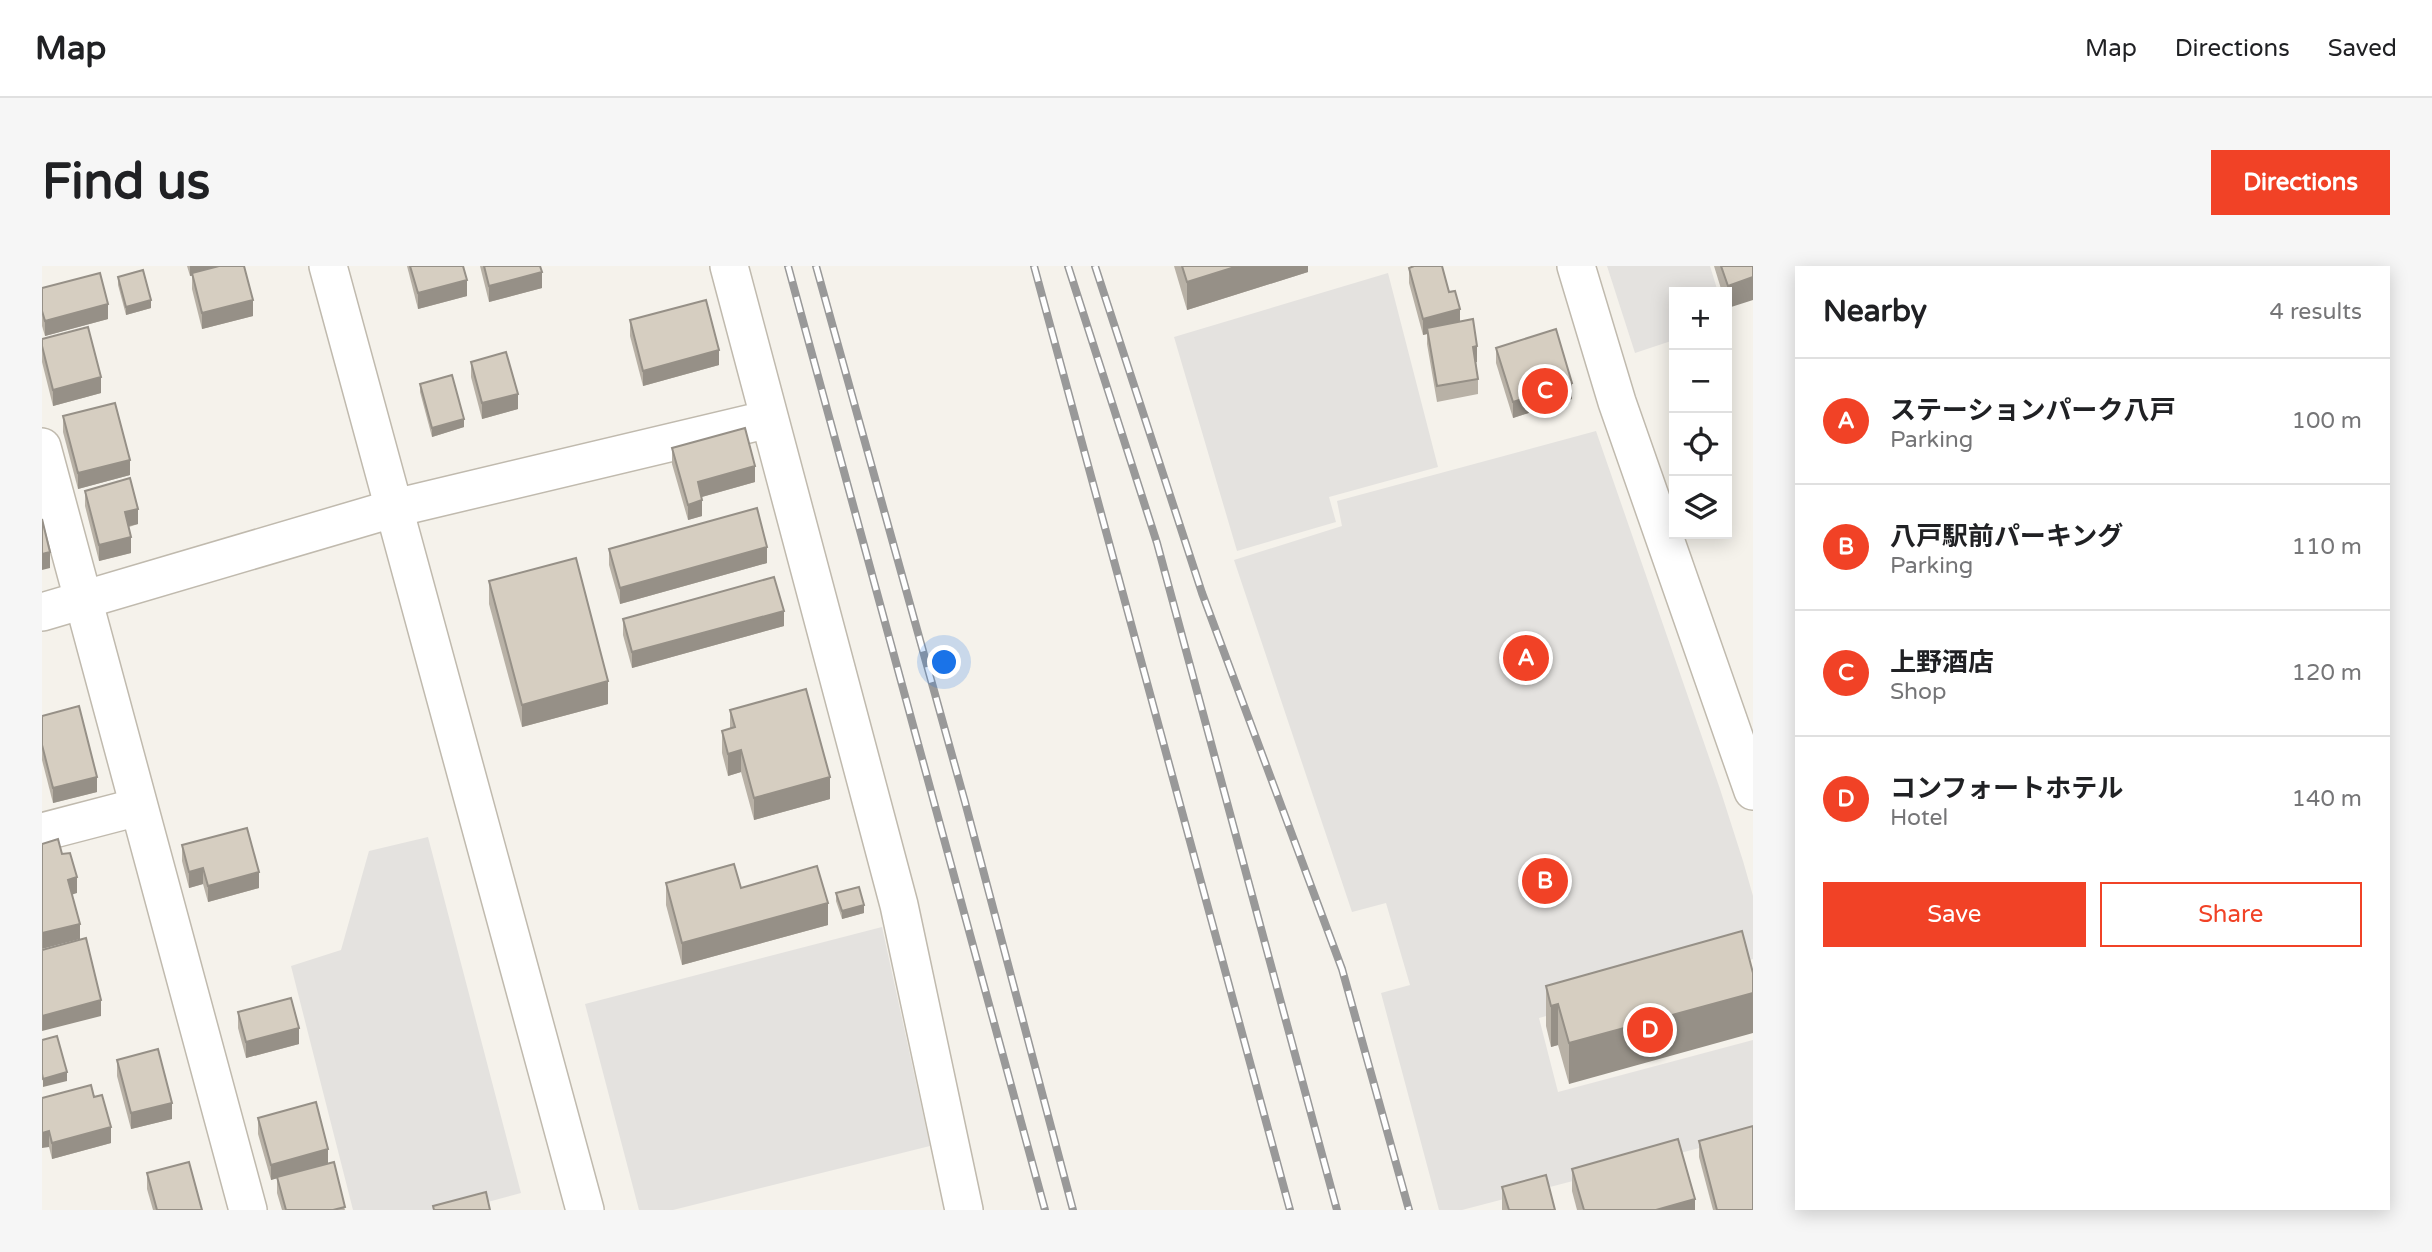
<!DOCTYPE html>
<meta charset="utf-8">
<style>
body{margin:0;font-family:"Varela Round","Noto Sans JP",sans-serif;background:#f6f6f6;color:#202124}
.controls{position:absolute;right:21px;top:21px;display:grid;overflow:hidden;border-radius:0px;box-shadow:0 4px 18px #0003}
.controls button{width:63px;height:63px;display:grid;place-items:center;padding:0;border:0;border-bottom:2px solid #e0e0e0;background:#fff;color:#202124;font:35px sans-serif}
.you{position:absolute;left:903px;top:397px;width:24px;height:24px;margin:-18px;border:5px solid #fff;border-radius:50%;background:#1a73e8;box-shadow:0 0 0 10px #1a73e833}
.badge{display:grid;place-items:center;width:46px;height:46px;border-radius:50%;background:#f14226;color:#fff;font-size:23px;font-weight:700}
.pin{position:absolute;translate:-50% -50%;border:4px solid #fff;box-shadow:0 2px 7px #0006}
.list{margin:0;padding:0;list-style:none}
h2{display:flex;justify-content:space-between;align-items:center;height:91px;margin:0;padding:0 28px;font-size:30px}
h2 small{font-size:23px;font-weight:400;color:#757577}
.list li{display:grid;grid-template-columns:46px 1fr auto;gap:21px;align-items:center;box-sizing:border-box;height:126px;padding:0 28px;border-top:2px solid #e0e0e0}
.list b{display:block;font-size:26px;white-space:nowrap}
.list p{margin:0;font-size:23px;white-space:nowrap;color:#757577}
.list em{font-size:23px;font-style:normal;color:#757577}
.actions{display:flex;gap:14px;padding:21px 28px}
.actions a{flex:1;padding:16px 0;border:2px solid #f14226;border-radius:0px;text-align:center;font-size:24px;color:#f14226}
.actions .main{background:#f14226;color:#fff}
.icon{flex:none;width:38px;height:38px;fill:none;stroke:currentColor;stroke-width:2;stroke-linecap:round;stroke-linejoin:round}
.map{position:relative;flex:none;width:1711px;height:944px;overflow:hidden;border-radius:0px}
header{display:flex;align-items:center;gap:42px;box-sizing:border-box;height:98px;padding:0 35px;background:#fff;border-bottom:2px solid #e0e0e0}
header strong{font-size:33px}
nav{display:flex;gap:38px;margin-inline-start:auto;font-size:24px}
.intro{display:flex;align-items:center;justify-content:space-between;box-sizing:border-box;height:168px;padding:0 42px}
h1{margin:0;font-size:49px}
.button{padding:18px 32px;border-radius:0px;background:#f14226;color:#fff;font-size:24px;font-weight:700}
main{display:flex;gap:42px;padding:0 42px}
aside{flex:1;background:#fff;border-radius:0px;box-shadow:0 4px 18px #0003}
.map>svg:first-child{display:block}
.parking{fill:#e4e2df}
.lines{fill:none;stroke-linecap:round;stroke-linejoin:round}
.minor-casing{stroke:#c0baae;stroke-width:40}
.minor{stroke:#fff;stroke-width:37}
.rail-casing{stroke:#999;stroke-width:8}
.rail{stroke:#fff;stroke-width:5;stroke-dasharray:16;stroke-linecap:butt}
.wall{fill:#b8b1a6}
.shaded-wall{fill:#969087}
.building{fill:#d6cec1;stroke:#969087;stroke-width:2}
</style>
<header>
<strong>Map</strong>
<nav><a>Map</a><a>Directions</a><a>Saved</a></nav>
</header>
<div class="intro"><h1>Find us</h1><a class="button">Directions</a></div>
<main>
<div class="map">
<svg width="1711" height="944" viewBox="0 0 1711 944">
<rect width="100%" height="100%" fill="#f5f2eb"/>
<!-- parking -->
<g class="parking">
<polygon points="1565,0 1668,0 1676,26 1632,26 1632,74 1593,87"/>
<polygon points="1346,7 1396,201 1287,231 1294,256 1195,285 1132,71"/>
<polygon points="1554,165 1678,523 1701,595 1711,630 1711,693 1497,752 1516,826 1711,774 1711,868 1420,944 1397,944 1339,727 1368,719 1344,637 1310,646 1192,294 1300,260 1295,235"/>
<polygon points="386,571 479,927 416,944 311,944 249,700 299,684 327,585"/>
<polygon points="840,661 888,880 631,944 597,944 543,738"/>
</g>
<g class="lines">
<defs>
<g id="minor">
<polyline points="286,0 543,944"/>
<polyline points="687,0 857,639 922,944"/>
<polyline points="1534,0 1575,136 1711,525"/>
<polyline points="0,181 206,944"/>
<polyline points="0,346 353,242 727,153"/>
<polyline points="0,566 96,541"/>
</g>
</defs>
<!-- minor casing -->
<use href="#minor" class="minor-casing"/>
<!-- minor -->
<use href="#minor" class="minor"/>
<defs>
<g id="rail">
<polyline points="746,0 1003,944"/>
<polyline points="774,0 923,536 1031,944"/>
<polyline points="992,0 1248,944"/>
<polyline points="1026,0 1115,277 1295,944"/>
<polyline points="1053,0 1160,327 1300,703 1367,944"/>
</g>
</defs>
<!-- rail casing -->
<use href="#rail" class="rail-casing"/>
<!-- rail -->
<use href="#rail" class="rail"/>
</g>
<!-- wall -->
<g class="wall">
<polygon points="145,0 202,0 211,50 160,63 150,23 150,10 148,10"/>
<polygon points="365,0 421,0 425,30 376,43"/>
<polygon points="438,0 498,0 500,22 447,36"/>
<polygon points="1132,0 1266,0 1266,6 1145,44"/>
<polygon points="1672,0 1711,0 1686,42 1685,26 1680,26"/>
<polygon points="1367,2 1407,26 1418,56 1435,96 1434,96 1436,113 1436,128 1395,136 1385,78 1385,68 1381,69 1367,17"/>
<polygon points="76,11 109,42 84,49 76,19"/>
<polygon points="0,22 66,53 3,70 0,60"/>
<polygon points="588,54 677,99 601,120 588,70"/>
<polygon points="0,73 59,127 11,140 0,96"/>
<polygon points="1454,82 1530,133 1471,152 1454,97"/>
<polygon points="429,96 476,143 440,153 429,111"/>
<polygon points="378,118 422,161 390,171 378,126"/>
<polygon points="21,150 88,209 36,223 21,166"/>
<polygon points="630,182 713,216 660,231 660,250 646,254 630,198"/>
<polygon points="43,225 96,258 87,261 89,287 57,295 43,240"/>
<polygon points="567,283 725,297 578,338 567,299"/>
<polygon points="447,315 566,438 480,461 447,338"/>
<polygon points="581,353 742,360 590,402 581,369"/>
<polygon points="688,444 788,533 712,554 699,506 686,510 680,487 680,465 688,463"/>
<polygon points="0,450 55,526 11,537 0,494"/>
<polygon points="140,579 217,622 166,636 161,618 147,622 140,595"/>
<polygon points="624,617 699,622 786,659 640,699 624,639"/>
<polygon points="794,627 822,647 800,653 794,635"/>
<polygon points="1711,707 1527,818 1516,779 1509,781 1504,760 1504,720"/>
<polygon points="196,746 257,778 204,792 196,762"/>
<polygon points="75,794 130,853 89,863 75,810"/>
<polygon points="52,831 69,877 10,893 7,881 0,832"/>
<polygon points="216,852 286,898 303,944 240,944 235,927 235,912 229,914 216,868"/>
<polygon points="1657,875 1711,944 1671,944 1657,891"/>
<polygon points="1530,903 1653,944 1535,944 1530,925"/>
<polygon points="105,907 160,944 111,944 105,923"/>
<polygon points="1460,921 1513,944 1460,944"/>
</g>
<!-- shaded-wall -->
<g class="shaded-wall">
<polygon points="148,0 186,0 148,10"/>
<polygon points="1196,0 1266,0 1266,6 1145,44 1145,16"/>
<polygon points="500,6 500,22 447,36 447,20"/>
<polygon points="1711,11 1711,34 1686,42 1686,20"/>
<polygon points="425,14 425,30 376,43 376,27"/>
<polygon points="109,34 109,42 84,49 84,41"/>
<polygon points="211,34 211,50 160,63 160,47"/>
<polygon points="66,38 66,53 3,70 3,55"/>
<polygon points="1418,43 1418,58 1385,62 1385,68 1381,69 1381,53"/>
<polygon points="1435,80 1435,96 1431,97 1431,81"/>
<polygon points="677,84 677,99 601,120 601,105"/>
<polygon points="59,111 59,127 11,140 11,124"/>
<polygon points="1530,117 1530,133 1471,152 1471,136"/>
<polygon points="476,128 476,143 440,153 440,137"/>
<polygon points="422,153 422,161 390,171 390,162"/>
<polygon points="88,194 88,209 36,223 36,207"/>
<polygon points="713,200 713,216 656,232 656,216"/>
<polygon points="660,234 660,250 646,254 646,239"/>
<polygon points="96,243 96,258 83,261 83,246"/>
<polygon points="89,271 89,287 57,295 57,279"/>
<polygon points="725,281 725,297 578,338 578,322"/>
<polygon points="8,286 8,302 0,304 0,288"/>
<polygon points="742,345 742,360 590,402 590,386"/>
<polygon points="566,415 566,438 480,461 480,439"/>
<polygon points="699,484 699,506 686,510 686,488"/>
<polygon points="55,511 55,526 11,537 11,522"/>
<polygon points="788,511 788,533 712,554 712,532"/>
<polygon points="161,602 161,618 147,622 147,606"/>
<polygon points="217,606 217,622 166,636 166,620"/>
<polygon points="35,611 35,627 26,630 26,614"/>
<polygon points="786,637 786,659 640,699 640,677"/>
<polygon points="822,639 822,647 800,653 800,645"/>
<polygon points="38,658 38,673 0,683 0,667"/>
<polygon points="1711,727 1711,767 1527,818 1527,777"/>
<polygon points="59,734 59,750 0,765 0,750"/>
<polygon points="1516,738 1516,779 1509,781 1509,740"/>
<polygon points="257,762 257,778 204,792 204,776"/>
<polygon points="25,806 25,815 1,821 1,813"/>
<polygon points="130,837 130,853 89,863 89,847"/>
<polygon points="69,861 69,877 10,893 10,877"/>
<polygon points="7,865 7,881 0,882 0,867"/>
<polygon points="286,883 286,898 229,914 229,899"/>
<polygon points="1653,933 1653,944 1614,944"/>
</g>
<!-- building -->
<g class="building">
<polygon points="177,0 202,0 211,34 160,47 150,7"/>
<polygon points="368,0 421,0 425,14 376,27"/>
<polygon points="442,0 498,0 500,6 447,20"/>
<polygon points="1140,0 1196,0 1145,16"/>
<polygon points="1372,0 1400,0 1407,26 1413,25 1418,43 1381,53 1367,2"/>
<polygon points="1679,0 1711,0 1711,11 1686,20"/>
<polygon points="101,4 109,34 84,41 76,11"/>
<polygon points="58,7 66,38 3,55 0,45 0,22"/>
<polygon points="664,34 677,84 601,105 588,54"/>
<polygon points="1431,53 1435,80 1431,81 1436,113 1395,120 1385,62"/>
<polygon points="46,61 59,111 11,124 0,80 0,73"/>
<polygon points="1514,63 1530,117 1471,136 1454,82"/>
<polygon points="464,86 476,128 440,137 429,96"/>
<polygon points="410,109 422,153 390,162 378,118"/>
<polygon points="73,137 88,194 36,207 21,150"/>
<polygon points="703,162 713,200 656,216 660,234 646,239 630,182"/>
<polygon points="88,212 96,243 83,246 89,271 57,279 43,225"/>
<polygon points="715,242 725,281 578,322 567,283"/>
<polygon points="0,253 8,286 0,288"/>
<polygon points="534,292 566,415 480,439 447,315"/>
<polygon points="732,311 742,345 590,386 581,353"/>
<polygon points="764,423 788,511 712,532 699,484 686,488 680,465 693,461 688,444"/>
<polygon points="37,440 55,511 11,522 0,479 0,450"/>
<polygon points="205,562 217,606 166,620 161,602 147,606 140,579"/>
<polygon points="16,573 20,588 28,587 35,611 26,614 38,658 0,667 0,578"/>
<polygon points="692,598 699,622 775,600 786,637 640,677 624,617"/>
<polygon points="817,621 822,639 800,645 794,627"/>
<polygon points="1700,665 1711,707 1711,727 1527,777 1516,738 1509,740 1504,720"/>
<polygon points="44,672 59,734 0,750 0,684"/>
<polygon points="249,732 257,762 204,776 196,746"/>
<polygon points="15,770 25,806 1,813 0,808 0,774"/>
<polygon points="116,783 130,837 89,847 75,794"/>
<polygon points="49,819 52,831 60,829 69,861 10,877 7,865 0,867 0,832"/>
<polygon points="274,836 286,883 229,899 216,852"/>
<polygon points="1711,860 1711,944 1675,944 1657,875"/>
<polygon points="1636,873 1653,933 1614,944 1542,944 1530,903"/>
<polygon points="147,896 160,944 115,944 105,907"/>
<polygon points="292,896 303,941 291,944 244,944 235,911"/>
<polygon points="1504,909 1513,944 1467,944 1460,921"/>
<polygon points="444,926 448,944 392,944 391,940"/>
</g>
</svg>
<div class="controls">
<button>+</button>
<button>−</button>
<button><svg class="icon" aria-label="locate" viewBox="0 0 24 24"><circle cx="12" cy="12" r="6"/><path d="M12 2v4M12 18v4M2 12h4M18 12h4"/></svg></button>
<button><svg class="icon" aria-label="layers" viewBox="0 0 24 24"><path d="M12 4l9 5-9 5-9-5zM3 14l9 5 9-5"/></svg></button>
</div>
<div class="you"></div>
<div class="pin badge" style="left:1484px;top:392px">A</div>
<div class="pin badge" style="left:1503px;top:615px">B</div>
<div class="pin badge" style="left:1503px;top:125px">C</div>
<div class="pin badge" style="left:1608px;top:764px">D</div>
</div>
<aside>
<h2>Nearby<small>4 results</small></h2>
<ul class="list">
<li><span class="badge">A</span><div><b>ステーションパーク八戸</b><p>Parking</p></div><em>100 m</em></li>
<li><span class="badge">B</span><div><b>八戸駅前パーキング</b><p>Parking</p></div><em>110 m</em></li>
<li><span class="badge">C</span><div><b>上野酒店</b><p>Shop</p></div><em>120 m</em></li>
<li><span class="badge">D</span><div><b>コンフォートホテル</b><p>Hotel</p></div><em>140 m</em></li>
</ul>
<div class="actions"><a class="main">Save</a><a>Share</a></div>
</aside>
</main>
